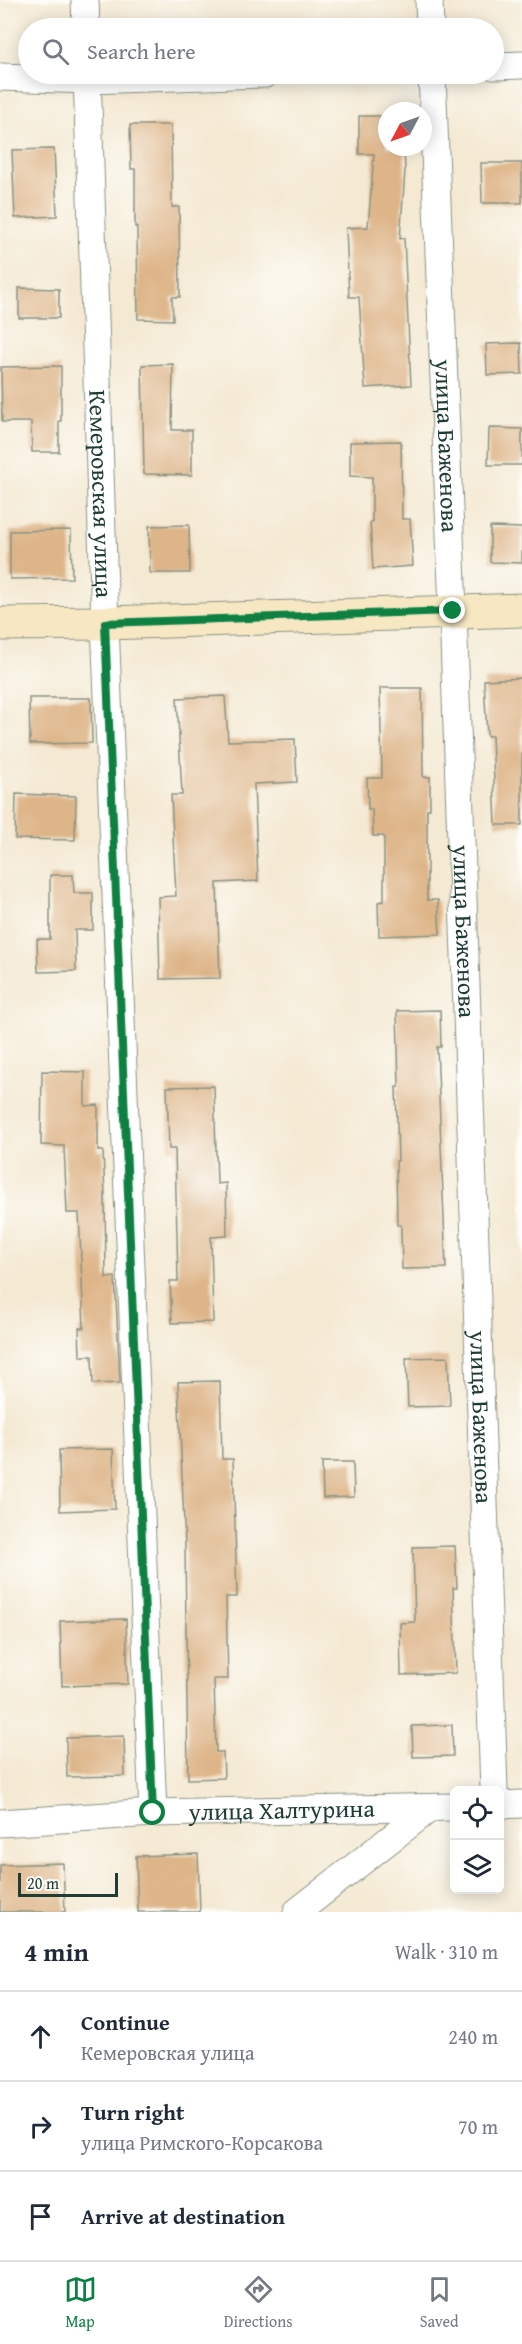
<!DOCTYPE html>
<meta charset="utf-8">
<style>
body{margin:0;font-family:"Gentium Book Plus",serif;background:#f6f6f7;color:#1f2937}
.controls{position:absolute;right:18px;bottom:18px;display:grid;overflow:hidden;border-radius:9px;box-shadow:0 3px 15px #0003}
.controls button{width:54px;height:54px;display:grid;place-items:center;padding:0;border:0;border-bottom:2px solid #e0e1e3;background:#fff;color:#1f2937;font:30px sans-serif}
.compass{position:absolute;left:378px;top:102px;width:54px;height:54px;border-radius:50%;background:#fff;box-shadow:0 3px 15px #0003;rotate:229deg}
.scale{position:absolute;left:18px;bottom:15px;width:100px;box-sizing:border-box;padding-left:6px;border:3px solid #1f3d34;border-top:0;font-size:16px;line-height:21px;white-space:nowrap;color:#1f3d34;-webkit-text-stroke:4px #fdfcf7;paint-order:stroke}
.stop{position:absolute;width:18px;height:18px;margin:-14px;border:4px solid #0b8043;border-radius:50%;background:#fff}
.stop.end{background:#0b8043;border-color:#fff;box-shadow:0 2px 6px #0008}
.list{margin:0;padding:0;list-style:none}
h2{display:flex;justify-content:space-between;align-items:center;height:78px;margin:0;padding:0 24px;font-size:26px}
h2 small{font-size:20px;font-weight:400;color:#747a83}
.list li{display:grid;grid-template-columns:39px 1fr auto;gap:18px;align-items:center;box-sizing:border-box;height:90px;padding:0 24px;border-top:2px solid #e0e1e3}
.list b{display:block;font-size:22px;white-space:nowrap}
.list p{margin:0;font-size:20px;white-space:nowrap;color:#747a83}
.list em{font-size:20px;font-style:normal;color:#747a83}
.icon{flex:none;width:33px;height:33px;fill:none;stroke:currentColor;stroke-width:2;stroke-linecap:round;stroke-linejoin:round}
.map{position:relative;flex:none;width:522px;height:1912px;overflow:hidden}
.search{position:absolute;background:#fff;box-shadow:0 3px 15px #0003;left:18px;right:18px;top:18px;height:66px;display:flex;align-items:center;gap:15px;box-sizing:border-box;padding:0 21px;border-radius:33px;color:#747a83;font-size:22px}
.sheet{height:348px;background:#fff}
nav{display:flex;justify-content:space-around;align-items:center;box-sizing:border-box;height:84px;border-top:2px solid #e0e1e3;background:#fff;font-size:16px;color:#747a83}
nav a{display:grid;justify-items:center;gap:3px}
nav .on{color:#0b8043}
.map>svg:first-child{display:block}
.building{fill:#deb589}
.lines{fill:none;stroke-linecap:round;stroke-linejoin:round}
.minor-casing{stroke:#8a9384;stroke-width:29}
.secondary-casing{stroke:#8a9384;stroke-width:35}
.minor{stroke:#fff;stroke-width:27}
.secondary{stroke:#f7e8c3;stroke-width:33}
.route{stroke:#0b8043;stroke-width:8}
.labels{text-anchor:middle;stroke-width:5;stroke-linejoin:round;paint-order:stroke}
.street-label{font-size:24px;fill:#1f3d34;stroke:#fdfcf7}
</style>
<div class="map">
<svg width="522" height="1912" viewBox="0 0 522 1912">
<rect width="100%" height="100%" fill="#fdfcf7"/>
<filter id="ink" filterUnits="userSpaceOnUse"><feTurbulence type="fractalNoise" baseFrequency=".0167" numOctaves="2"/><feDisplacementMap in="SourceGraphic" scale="12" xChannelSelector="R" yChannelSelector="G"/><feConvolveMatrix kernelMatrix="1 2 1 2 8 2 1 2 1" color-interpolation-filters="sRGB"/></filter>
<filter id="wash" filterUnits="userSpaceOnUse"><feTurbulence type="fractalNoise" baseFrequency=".008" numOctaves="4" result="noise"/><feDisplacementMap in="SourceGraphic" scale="24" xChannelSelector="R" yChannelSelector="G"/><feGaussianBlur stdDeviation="1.35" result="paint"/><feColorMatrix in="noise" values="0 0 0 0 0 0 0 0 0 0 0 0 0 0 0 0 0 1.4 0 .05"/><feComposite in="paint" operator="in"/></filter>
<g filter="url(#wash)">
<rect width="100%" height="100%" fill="#f4e9d3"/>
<g id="blocks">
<!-- building -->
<g class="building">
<polygon points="359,116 387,116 387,147 404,147 405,171 400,239 404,238 411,385 365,388 359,297 349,297 346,228 368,227 374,154 359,154"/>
<polygon points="130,125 171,125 172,207 179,207 180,297 172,297 173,320 138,319 137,227 135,227 135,169 131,169"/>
<polygon points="54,149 57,216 15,218 12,150"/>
<polygon points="481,163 522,163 522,203 482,203"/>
<polygon points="19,288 59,289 59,318 19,318"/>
<polygon points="521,343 522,374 487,375 486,344"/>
<polygon points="173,364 172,430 192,430 192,475 144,474 142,365"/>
<polygon points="61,366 61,421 59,421 59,452 32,452 31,422 2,422 1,367"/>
<polygon points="489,428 522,429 522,465 488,465"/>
<polygon points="401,441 402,519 410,519 413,566 373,569 370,522 372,522 372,477 350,476 350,442"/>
<polygon points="189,525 190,573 150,573 149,526"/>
<polygon points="490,527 522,528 522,563 490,562"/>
<polygon points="71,530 72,578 10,579 10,531"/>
<polygon points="522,678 522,825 496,825 492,736 487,736 484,680"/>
<polygon points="380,688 422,688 423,777 430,777 430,809 427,809 427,900 438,900 440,934 379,936 378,902 384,901 384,836 373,836 372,809 368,809 367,778 382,778"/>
<polygon points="225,696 228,741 295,739 297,782 254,784 258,881 217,883 220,978 160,979 158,897 176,896 171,795 182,795 177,698"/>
<polygon points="29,698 91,698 92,743 30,744"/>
<polygon points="16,794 76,796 75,840 15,839"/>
<polygon points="50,875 73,875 74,893 93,893 93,930 75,930 76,971 38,972 37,939 50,939"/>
<polygon points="440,1010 441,1047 437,1047 446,1268 402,1269 401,1225 397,1225 396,1161 398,1161 396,1087 399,1087 397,1011"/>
<polygon points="42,1071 85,1072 85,1106 98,1105 98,1151 103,1151 105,1195 106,1278 115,1277 120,1383 93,1384 92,1356 80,1356 79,1328 84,1328 79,1213 67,1213 64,1146 41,1145"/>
<polygon points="214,1086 217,1184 226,1183 227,1236 211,1237 213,1322 172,1323 170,1281 178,1281 175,1149 169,1149 167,1087"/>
<polygon points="448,1357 450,1406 408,1407 406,1358"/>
<polygon points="220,1381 222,1459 233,1459 237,1597 226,1597 228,1679 214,1679 216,1752 223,1752 224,1778 188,1779 185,1547 178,1382"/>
<polygon points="113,1449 115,1509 60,1511 59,1450"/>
<polygon points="322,1462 353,1462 354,1497 323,1498"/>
<polygon points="455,1546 457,1588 453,1588 456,1673 401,1675 400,1623 415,1622 413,1547"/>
<polygon points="126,1619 128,1684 62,1686 60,1621"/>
<polygon points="452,1725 453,1756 413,1757 412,1726"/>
<polygon points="124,1736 125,1776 67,1777 66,1738"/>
<polygon points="198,1854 200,1912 138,1912 136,1856"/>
<polygon points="63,1863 65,1912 0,1912 0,1865"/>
</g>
</g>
</g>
<g filter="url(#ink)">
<use href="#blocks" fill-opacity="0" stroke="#8a9384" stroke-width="1.5"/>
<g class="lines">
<defs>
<g id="minor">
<polyline points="85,0 86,28"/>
<polyline points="429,0 430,28"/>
<polyline points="494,66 522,65"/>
<path id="s1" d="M 87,74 L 105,623 L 153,1813"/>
<path id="s2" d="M 432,74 L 453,611 L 494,1790"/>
<polyline points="0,77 88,80 265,74"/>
<polyline points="500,1805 522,1804"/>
<path id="s3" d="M 0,1823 L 153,1813 L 454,1807"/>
<polyline points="297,1912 430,1808"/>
</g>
<polyline id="secondary" points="0,624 105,623 522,610"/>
</defs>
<!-- minor casing -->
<use href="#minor" class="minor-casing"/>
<!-- secondary casing -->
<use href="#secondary" class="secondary-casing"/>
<!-- minor -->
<use href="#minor" class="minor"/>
<!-- secondary -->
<use href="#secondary" class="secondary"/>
</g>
</g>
<g class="lines" filter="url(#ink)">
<!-- route -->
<polyline class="route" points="153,1813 105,623 453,611"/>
</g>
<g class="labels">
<!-- street labels -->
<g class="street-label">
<text dy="8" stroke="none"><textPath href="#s2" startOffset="372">улица Баженова</textPath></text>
<text dy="8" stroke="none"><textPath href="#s1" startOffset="420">Кемеровская улица</textPath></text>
<text dy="8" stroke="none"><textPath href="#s2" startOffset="858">улица Баженова</textPath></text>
<text dy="8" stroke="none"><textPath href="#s2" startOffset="1344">улица Баженова</textPath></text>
<text dy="8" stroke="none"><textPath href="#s3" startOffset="282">улица Халтурина</textPath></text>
</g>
</g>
</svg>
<div class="controls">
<button><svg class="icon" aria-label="locate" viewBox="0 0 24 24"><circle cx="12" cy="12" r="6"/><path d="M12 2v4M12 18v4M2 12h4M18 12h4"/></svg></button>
<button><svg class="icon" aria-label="layers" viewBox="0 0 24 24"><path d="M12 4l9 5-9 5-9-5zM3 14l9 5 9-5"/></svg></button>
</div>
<svg class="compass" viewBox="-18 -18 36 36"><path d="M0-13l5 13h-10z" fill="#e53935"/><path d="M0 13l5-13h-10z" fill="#747a83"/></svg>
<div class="scale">20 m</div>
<div class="stop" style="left:153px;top:1813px"></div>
<div class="stop end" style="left:453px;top:611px"></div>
<div class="search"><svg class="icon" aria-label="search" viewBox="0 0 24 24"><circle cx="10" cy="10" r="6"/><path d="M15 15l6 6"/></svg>Search here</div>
</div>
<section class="sheet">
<h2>4 min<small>Walk · 310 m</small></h2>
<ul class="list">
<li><svg class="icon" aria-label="ahead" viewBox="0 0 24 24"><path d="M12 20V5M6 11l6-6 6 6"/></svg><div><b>Continue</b><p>Кемеровская улица</p></div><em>240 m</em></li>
<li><svg class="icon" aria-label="right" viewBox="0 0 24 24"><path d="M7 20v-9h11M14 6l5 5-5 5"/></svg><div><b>Turn right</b><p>улица Римского-Корсакова</p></div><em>70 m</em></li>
<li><svg class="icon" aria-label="arrive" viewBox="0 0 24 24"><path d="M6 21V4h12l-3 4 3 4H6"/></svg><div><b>Arrive at destination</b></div></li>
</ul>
</section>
<nav>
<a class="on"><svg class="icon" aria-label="map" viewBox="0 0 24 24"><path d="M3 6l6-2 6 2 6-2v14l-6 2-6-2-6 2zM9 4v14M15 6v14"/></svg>Map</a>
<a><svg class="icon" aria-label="directions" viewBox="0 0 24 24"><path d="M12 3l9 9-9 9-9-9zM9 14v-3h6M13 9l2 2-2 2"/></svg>Directions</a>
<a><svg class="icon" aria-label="saved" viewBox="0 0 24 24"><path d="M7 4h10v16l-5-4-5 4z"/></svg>Saved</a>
</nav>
